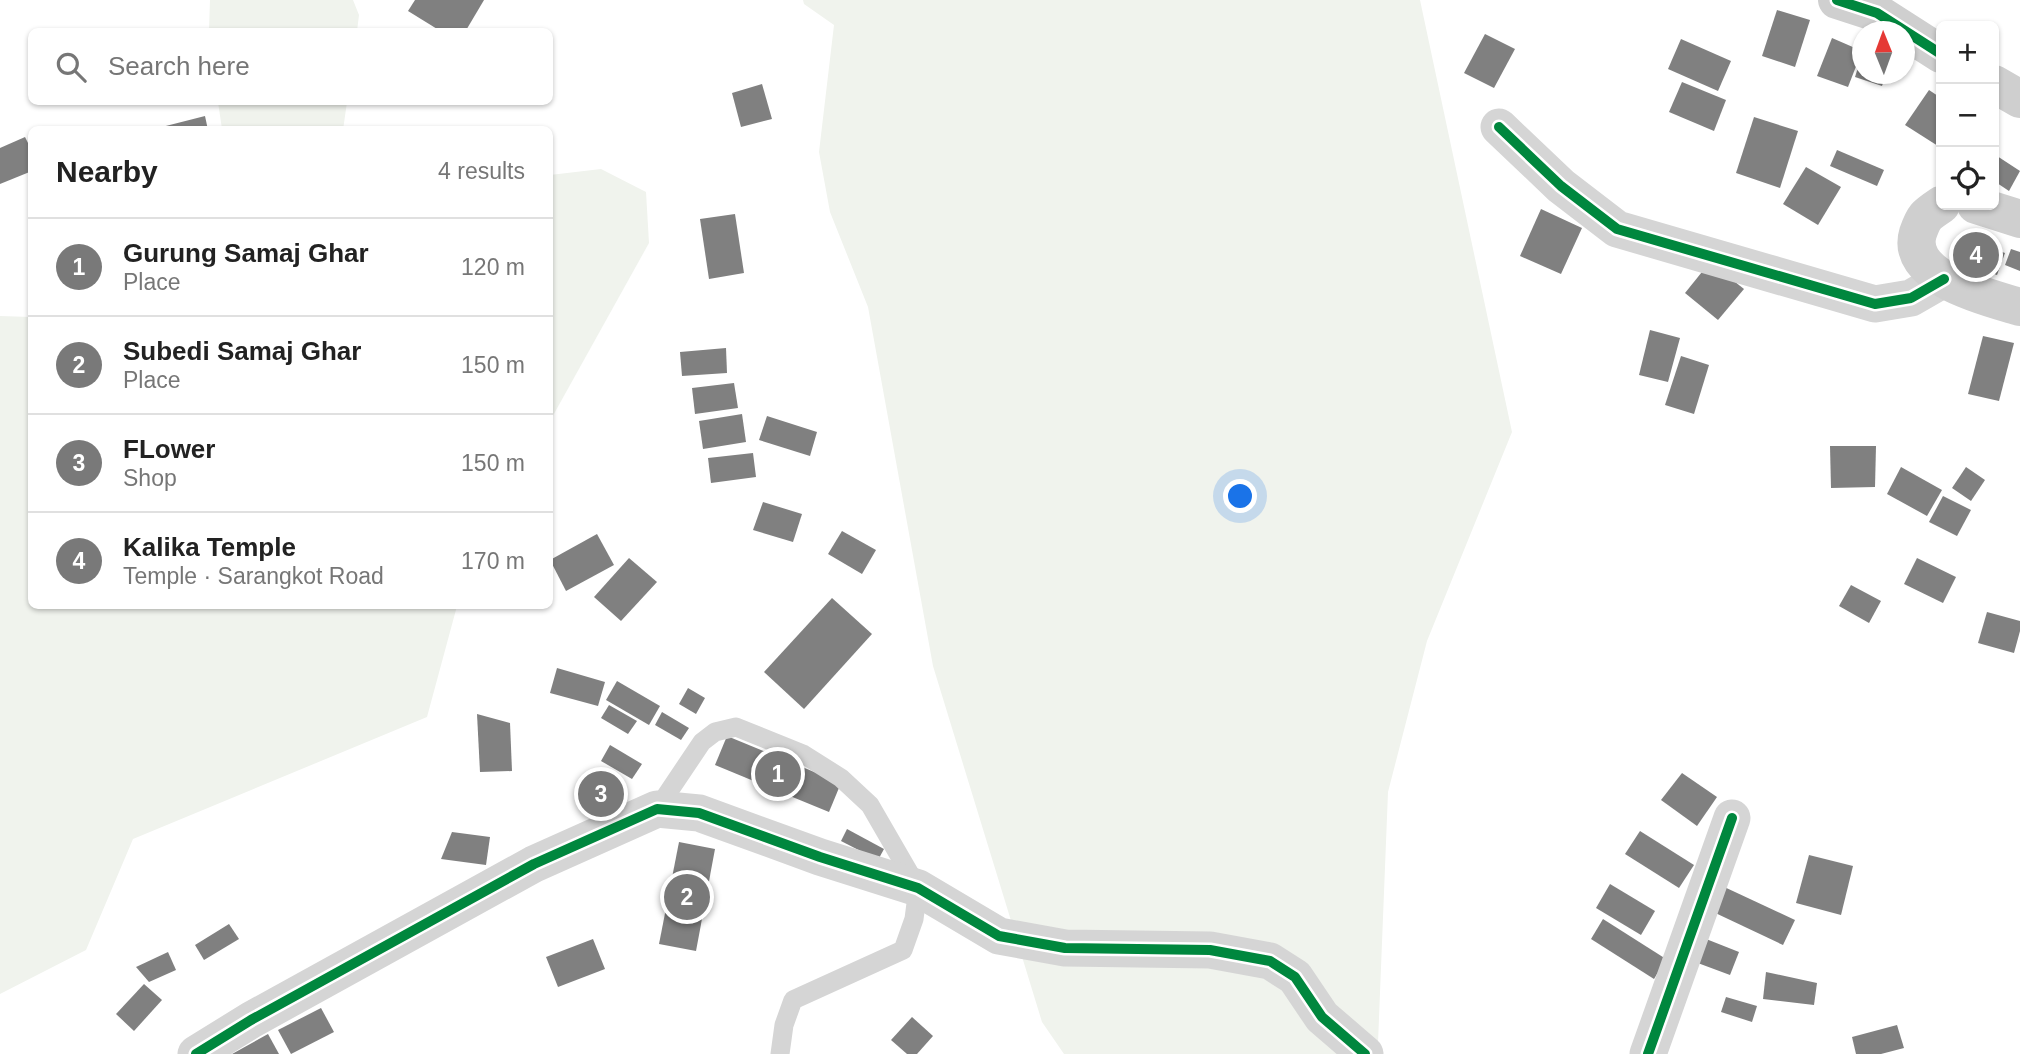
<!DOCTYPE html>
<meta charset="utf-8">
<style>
body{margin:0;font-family:Arial,sans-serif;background:#f2f2f2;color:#222}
.controls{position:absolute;right:21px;top:21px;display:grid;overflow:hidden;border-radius:10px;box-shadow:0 2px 5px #0004}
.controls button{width:63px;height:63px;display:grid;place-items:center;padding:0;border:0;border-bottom:2px solid #e0e0e0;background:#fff;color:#222;font:35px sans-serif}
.compass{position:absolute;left:1852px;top:21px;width:63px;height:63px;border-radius:50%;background:#fff;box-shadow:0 2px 5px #0004;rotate:359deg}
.you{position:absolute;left:1241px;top:497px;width:24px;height:24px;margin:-18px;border:5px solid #fff;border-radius:50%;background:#1a73e8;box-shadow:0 0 0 10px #1a73e833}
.badge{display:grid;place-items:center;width:46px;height:46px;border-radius:50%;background:#797979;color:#fff;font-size:23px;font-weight:700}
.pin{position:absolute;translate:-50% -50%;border:4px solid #fff;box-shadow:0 2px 7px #0006}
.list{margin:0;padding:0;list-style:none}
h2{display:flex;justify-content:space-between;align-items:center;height:91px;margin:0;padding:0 28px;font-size:30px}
h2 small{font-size:23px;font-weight:400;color:#767676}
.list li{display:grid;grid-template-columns:46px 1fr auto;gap:21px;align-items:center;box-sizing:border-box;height:98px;padding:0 28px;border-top:2px solid #e0e0e0}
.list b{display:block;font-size:26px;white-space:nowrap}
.list p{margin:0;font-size:23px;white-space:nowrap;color:#767676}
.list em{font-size:23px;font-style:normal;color:#767676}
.icon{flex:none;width:38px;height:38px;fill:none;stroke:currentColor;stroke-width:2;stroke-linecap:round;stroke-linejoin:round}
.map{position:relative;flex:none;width:2020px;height:1054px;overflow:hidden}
.search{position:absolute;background:#fff;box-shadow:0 2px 5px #0004;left:28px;top:28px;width:525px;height:77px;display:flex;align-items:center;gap:18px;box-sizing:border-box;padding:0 24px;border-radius:10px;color:#767676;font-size:26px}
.panel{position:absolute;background:#fff;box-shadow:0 2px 5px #0004;left:28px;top:126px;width:525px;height:483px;border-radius:10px}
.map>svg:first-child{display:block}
.green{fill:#f0f3ed}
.building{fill:#808080}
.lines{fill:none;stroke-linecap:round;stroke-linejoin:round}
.lane{stroke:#d5d5d5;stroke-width:19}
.street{stroke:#d5d5d5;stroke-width:37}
.secondary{stroke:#cfcfcf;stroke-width:38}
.cycleway-casing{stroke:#fff;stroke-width:15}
.cycleway{stroke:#00873e;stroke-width:10}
</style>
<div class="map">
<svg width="2020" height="1054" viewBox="0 0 2020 1054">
<rect width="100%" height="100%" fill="#fff"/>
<!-- green -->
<g class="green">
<polygon points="210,0 353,0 359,15 357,31 209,31"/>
<polygon points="803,0 1420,0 1512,432 1427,641 1388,792 1378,1043 1382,1054 1064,1054 1042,1022 933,666 868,307 830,212 819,152 834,25 804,4"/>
<polygon points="218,102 347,102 343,130 222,129"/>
<polygon points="601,169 646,192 649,243 550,421 550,175"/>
<polygon points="0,316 31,317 32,606 457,606 427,717 133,839 86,950 0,994"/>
</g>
<!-- building -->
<g class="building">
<polygon points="415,0 484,0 465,32 442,32 408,11"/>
<polygon points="1777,10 1810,20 1795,67 1762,56"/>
<polygon points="1485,34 1515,49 1494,88 1464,73"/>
<polygon points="1832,38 1862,51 1848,87 1817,76"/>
<polygon points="1681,39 1731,61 1718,91 1668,69"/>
<polygon points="1862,55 1862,74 1886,74 1882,86 1855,77"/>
<polygon points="1682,82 1726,100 1714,131 1669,112"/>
<polygon points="762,84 772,119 741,127 732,93"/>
<polygon points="1929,90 1941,98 1941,141 1938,146 1905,125"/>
<polygon points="205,116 208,130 154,130 154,129"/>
<polygon points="1754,117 1798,131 1780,188 1736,173"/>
<polygon points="25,137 32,151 32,171 0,184 0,148"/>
<polygon points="1837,150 1884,170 1877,186 1830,166"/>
<polygon points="1994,154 2020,171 2009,191 1994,181"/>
<polygon points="1806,167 1841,187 1818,225 1783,204"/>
<polygon points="1541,209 1582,228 1561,274 1520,256"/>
<polygon points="735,214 744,273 709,279 700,219"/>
<polygon points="1963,238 2005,253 1997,275 1955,260"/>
<polygon points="2011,249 2020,252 2020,271 2005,265"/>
<polygon points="1710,262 1744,289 1718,320 1685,293"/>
<polygon points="1650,330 1680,338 1668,382 1639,375"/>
<polygon points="1983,336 2014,343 1999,401 1968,394"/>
<polygon points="726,348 727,373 682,376 680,352"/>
<polygon points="1681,356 1709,365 1694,414 1665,405"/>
<polygon points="734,383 738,408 695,414 692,388"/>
<polygon points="742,414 746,442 703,449 699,421"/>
<polygon points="767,416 817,432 810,456 759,440"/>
<polygon points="1830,446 1876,446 1875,487 1831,488"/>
<polygon points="753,453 756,477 711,483 708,458"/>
<polygon points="1901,467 1942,490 1927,516 1887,494"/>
<polygon points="1966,467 1985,480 1971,501 1952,488"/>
<polygon points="1943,496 1971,510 1957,536 1929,522"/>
<polygon points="763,502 802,514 793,542 753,530"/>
<polygon points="842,531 876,550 862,574 828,554"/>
<polygon points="597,534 614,565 566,591 550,560"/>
<polygon points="629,558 657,582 621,621 594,597"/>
<polygon points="1917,558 1956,577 1943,603 1904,584"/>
<polygon points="1851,585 1881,601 1869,623 1839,606"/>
<polygon points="832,598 872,634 804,709 764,672"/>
<polygon points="1987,612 2020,621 2020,631 2014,653 1978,643"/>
<polygon points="557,668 605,682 598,706 550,693"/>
<polygon points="617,681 660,706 649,725 606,700"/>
<polygon points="688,688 705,698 696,714 679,704"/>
<polygon points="609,705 637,721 628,734 601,718"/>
<polygon points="662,712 689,728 681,740 655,725"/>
<polygon points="477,714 510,723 512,771 480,772"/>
<polygon points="727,736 841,783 829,812 715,765"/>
<polygon points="610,745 642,764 632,779 601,761"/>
<polygon points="591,770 625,803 610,818 577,786"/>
<polygon points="1682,773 1717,797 1697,826 1661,800"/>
<polygon points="847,829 884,849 878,860 841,841"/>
<polygon points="1640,831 1694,865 1679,888 1625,854"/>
<polygon points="452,832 490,837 486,865 441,859"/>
<polygon points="679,842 715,849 696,951 659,944"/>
<polygon points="1809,855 1853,866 1841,915 1796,903"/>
<polygon points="1610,884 1655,911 1641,935 1596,908"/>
<polygon points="1720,885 1795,920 1783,945 1709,910"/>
<polygon points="1603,919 1666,959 1654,979 1591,939"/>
<polygon points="229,924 239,939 204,960 195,945"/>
<polygon points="1696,935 1739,952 1730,975 1687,959"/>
<polygon points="593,939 605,969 558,987 546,957"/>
<polygon points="168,952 176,970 149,982 136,967"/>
<polygon points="1766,972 1817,983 1814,1005 1763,999"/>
<polygon points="144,984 162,1000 134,1031 116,1014"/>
<polygon points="1726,997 1757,1006 1752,1022 1721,1012"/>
<polygon points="321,1008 334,1032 291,1054 278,1030"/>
<polygon points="912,1017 933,1036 917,1054 907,1054 891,1040"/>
<polygon points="1897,1025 1904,1048 1881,1054 1856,1054 1852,1037"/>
<polygon points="268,1034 279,1054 232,1054"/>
</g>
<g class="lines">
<!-- lane -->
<polyline class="lane" points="657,809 702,742 715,732 736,727 803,754 841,778 870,805 918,888 914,919 903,950 793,1000 784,1025 780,1054"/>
<!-- street -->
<g class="street">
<polyline points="1499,127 1561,186 1617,229 1875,304 1911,298 1944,279"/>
<polyline points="196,1054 251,1020 534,864 657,809 699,813 820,857 918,888 999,936 1065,948 1210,950 1270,961 1295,977 1322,1017 1365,1054"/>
<polyline points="1648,1054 1732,818"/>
</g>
<!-- secondary -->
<g class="secondary">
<polyline points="1837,0 1877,13 1941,54"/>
<polyline points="1994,84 2020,99"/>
<path d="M 1941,205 C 1926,215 1924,216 1918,233 C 1904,278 1990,298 2020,307"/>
<polyline points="1976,205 2020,219"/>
</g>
<defs>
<g id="cycleway">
<polyline points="1837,0 1877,13 1941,54"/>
<polyline points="1499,127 1561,186 1617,229 1875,304 1911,298 1944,279"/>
<polyline points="196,1054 251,1020 534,864 657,809 699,813 820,857 918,888 999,936 1065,948 1210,950 1270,961 1295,977 1322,1017 1365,1054"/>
<polyline points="1648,1054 1732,818"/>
</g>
</defs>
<!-- cycleway casing -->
<use href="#cycleway" class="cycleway-casing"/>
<!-- cycleway -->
<use href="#cycleway" class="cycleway"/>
</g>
</svg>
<div class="controls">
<button>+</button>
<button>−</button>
<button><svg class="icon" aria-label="locate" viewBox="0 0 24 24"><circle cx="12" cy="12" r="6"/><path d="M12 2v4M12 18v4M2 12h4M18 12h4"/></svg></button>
</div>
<svg class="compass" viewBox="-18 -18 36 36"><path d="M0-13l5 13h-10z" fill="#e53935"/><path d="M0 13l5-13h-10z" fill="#767676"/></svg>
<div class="you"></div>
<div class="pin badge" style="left:778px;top:774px">1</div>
<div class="pin badge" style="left:687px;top:897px">2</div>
<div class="pin badge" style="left:601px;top:794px">3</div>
<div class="pin badge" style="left:1976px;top:255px">4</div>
<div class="search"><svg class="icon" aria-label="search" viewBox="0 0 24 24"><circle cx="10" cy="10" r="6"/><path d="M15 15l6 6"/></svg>Search here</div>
<section class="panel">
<h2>Nearby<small>4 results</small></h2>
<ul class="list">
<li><span class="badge">1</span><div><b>Gurung Samaj Ghar</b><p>Place</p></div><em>120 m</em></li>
<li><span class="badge">2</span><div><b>Subedi Samaj Ghar</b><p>Place</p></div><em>150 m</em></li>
<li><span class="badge">3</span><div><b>FLower</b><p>Shop</p></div><em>150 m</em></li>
<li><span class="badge">4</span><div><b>Kalika Temple</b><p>Temple · Sarangkot Road</p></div><em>170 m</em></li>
</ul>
</section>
</div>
